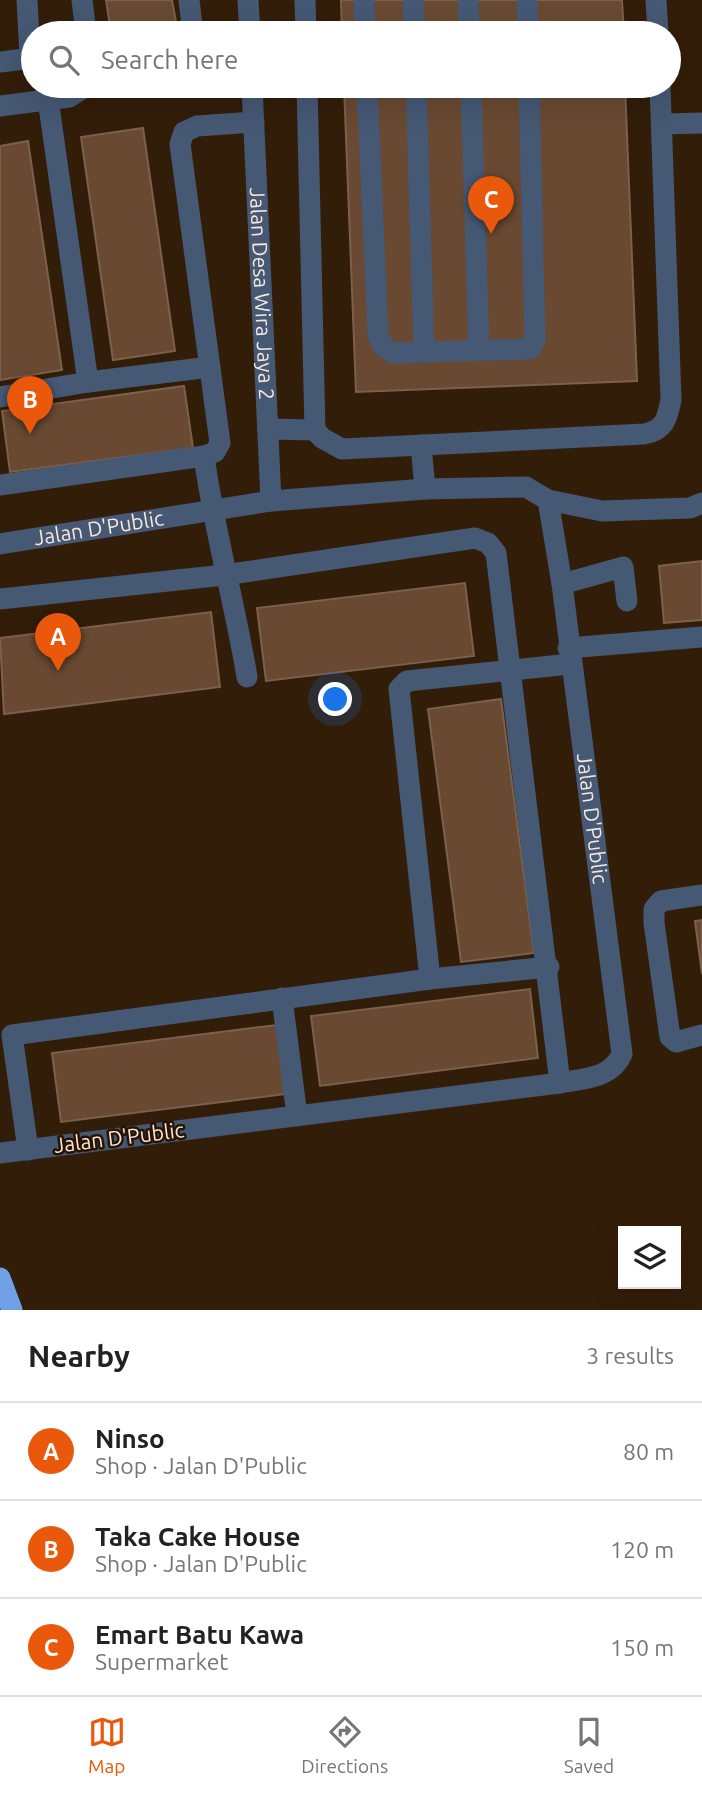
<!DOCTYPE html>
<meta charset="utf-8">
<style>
body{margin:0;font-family:Ubuntu,sans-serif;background:#f2f2f2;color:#222}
.controls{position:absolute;right:21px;bottom:21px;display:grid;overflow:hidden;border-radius:0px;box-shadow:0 7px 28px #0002}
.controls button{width:63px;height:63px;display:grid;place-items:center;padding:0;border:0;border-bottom:2px solid #e0e0e0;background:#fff;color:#222;font:35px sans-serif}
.you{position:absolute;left:336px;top:700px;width:24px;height:24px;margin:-18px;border:5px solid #fff;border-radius:50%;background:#1a73e8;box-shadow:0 0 0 10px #1a73e833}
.badge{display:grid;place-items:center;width:46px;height:46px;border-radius:50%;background:#ea580c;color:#fff;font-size:23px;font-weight:700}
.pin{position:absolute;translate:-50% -58px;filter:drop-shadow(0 2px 4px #0008)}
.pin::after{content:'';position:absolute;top:37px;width:24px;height:21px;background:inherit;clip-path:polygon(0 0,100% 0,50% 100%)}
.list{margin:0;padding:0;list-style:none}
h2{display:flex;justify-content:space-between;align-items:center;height:91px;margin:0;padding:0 28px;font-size:30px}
h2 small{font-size:23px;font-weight:400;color:#767676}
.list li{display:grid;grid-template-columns:46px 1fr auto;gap:21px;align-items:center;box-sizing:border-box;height:98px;padding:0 28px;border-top:2px solid #e0e0e0}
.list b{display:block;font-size:26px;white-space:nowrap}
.list p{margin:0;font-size:23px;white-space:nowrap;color:#767676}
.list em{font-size:23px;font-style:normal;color:#767676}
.icon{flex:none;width:38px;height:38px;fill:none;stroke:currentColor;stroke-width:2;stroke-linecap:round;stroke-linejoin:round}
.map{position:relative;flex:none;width:702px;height:1310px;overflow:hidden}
.search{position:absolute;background:#fff;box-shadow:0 7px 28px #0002;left:21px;right:21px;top:21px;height:77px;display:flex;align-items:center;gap:18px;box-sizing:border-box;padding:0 24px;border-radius:38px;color:#767676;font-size:26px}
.sheet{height:385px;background:#fff}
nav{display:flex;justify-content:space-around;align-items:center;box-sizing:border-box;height:98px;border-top:2px solid #e0e0e0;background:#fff;font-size:19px;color:#767676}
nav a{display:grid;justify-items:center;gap:4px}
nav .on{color:#ea580c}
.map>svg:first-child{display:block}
.building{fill:#694932;stroke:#7b604c;stroke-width:2}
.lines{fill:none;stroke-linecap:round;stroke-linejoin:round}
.minor{stroke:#455874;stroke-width:21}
.highway{stroke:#72a0e7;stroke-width:21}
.labels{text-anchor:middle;stroke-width:5;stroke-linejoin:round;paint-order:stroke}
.street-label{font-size:21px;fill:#f6e7da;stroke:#281301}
</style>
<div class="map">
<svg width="702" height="1310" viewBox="0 0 702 1310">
<rect width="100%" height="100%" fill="#321d08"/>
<!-- building -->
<g class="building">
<polygon points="106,0 172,0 178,33 111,33"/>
<polygon points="341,0 622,0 624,33 342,33"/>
<polygon points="119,86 176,86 121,95"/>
<polygon points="344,86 625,86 637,381 356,392"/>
<polygon points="143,128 175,351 113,360 81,137"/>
<polygon points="28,141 62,370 0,380 0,146"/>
<polygon points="184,386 193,448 10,472 2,411"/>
<polygon points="702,561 702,620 664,623 659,566"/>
<polygon points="465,583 474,656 266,681 257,608"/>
<polygon points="211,612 220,687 4,714 0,638"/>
<polygon points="501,699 534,953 461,962 428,709"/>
<polygon points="702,920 702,974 695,921"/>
<polygon points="530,989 538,1058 320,1086 311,1016"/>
<polygon points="277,1025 286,1094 61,1122 52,1053"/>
</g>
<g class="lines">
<!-- minor -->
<g class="minor">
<polyline points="82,0 86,33"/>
<polyline points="189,0 193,33"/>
<polyline points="248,0 250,33"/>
<polyline points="305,0 306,33"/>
<polyline points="364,0 365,33"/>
<polyline points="413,0 414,33"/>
<polyline points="468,0 469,33"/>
<polyline points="527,0 528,33"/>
<polyline points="656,0 658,33"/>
<polyline points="0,62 24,59 30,55 27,0"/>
<path id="s1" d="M 252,86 L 271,501"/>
<path d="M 307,86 L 315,430 L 322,438 L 342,449 L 644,434 C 665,430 667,419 671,400 L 660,86"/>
<polyline points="367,86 378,335 383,346 393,353 530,349 535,340 529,86"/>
<polyline points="416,86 424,352"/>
<polyline points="471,86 479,350"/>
<polyline points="48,99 88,382"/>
<polyline points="0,106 69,97 87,86"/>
<polyline points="662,124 702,123"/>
<polyline points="0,397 88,382 210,367"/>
<polyline points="268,429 315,430"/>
<polyline points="421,445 425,489"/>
<path d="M 204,456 C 214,531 235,603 247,677"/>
<polyline points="0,485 204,456 215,452 220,443 180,144 184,132 197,126 254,122"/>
<polyline points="548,500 602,511 690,508 702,503"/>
<path id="s2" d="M 0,544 L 271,501 L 425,489 L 526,487 L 548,500 L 562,584 L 622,1054 C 611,1079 584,1078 560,1083 L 0,1153"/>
<polyline points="562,584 623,567 627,601"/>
<polyline points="0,599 224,575 475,538 488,543 496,553 560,1083"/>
<polyline points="568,648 702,637"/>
<polyline points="702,895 661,901 654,909 654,923 670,1037 676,1042 702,1035"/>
<polyline points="430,979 549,967"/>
<polyline points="282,998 297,1116"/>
<polyline points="28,1150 12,1035 430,979 399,689 407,681 570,664"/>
</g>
<!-- highway -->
<polyline class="highway" points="0,1278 12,1310"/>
</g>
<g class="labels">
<!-- street labels -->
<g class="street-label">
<text dy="7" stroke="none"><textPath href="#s1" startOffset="208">Jalan Desa Wira Jaya 2</textPath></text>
<text dy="7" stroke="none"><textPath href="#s2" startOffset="100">Jalan D'Public</textPath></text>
<text dy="7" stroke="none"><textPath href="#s2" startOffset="877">Jalan D'Public</textPath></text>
<text transform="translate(119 1138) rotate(-7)" y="7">Jalan D'Public</text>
</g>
</g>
</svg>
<div class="controls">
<button><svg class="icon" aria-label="layers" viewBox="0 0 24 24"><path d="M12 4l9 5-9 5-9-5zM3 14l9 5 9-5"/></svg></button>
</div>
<div class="you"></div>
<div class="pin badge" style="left:58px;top:671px">A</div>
<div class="pin badge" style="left:30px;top:434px">B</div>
<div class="pin badge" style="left:491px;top:234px">C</div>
<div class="search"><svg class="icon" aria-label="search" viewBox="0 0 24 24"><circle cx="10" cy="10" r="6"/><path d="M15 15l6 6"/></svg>Search here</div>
</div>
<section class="sheet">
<h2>Nearby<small>3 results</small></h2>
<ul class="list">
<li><span class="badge">A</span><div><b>Ninso</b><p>Shop · Jalan D'Public</p></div><em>80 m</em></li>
<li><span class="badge">B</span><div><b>Taka Cake House</b><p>Shop · Jalan D'Public</p></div><em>120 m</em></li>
<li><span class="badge">C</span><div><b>Emart Batu Kawa</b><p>Supermarket</p></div><em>150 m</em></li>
</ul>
</section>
<nav>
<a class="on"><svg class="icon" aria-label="map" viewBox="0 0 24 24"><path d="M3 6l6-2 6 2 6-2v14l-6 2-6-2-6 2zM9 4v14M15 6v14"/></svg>Map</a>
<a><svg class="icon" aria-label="directions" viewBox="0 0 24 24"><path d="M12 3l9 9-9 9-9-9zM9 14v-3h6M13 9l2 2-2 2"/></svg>Directions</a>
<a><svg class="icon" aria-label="saved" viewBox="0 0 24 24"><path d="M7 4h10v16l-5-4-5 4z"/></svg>Saved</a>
</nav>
